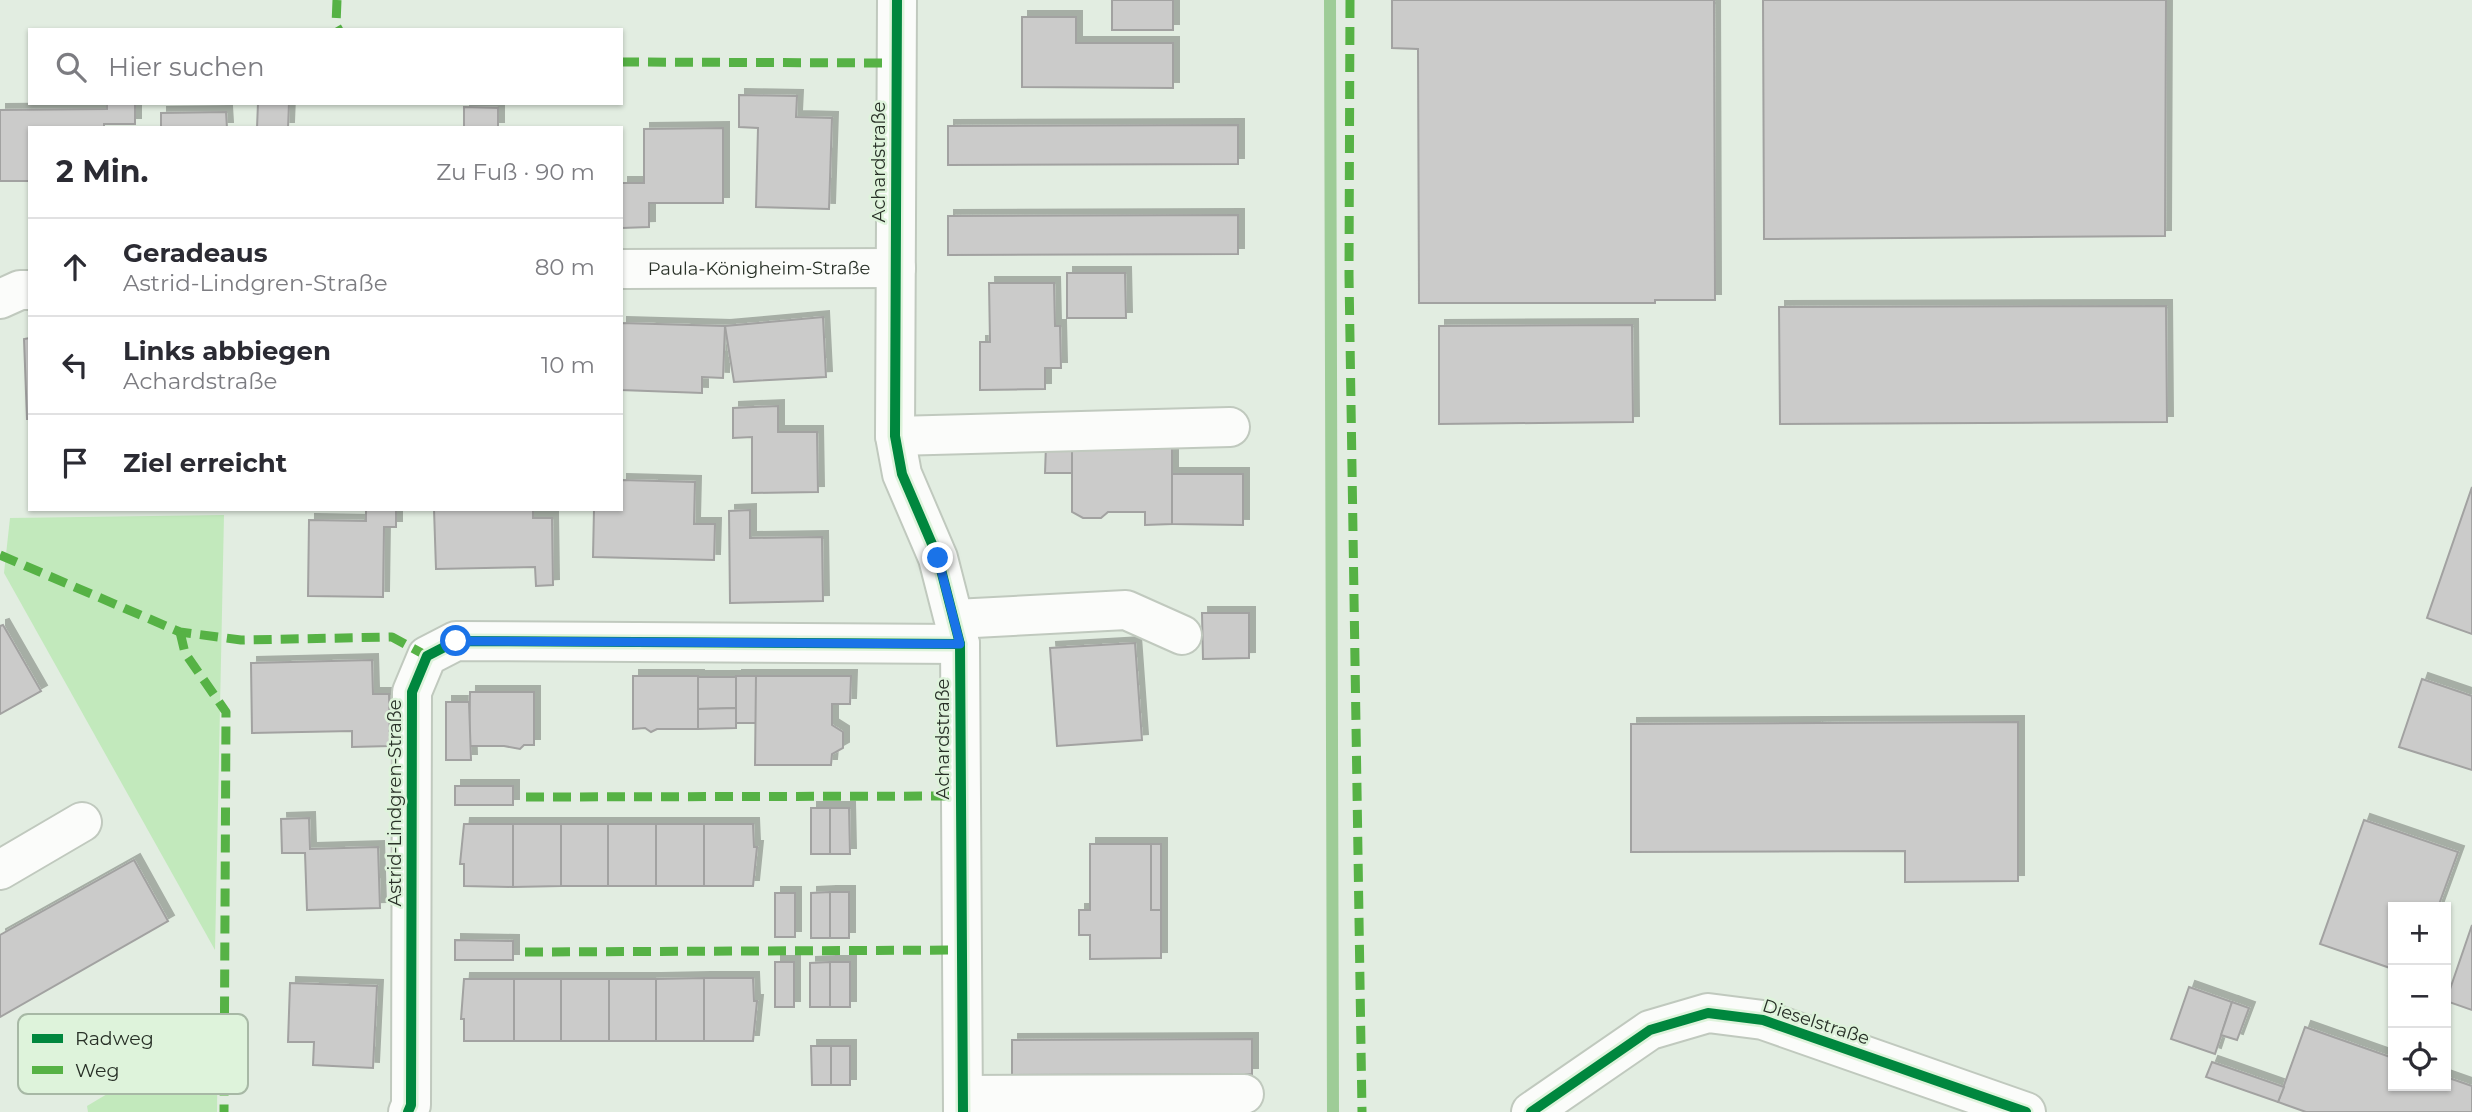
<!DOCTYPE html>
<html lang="de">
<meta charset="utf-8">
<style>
body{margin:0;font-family:Montserrat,sans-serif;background:#f2f2f3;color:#2b2b33}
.controls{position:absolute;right:21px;bottom:21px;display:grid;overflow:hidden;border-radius:0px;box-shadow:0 2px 5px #0004}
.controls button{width:63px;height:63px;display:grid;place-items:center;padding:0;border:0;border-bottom:2px solid #e1e1e2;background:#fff;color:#2b2b33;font:35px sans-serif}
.stop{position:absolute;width:21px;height:21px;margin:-16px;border:5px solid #1a73e8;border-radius:50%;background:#fff}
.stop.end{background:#1a73e8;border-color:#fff;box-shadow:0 2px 7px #0008}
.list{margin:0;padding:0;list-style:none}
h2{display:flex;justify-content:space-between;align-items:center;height:91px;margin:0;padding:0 28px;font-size:30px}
h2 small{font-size:23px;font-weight:400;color:#7c7c81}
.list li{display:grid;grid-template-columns:46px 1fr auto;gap:21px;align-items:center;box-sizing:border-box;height:98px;padding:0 28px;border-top:2px solid #e1e1e2}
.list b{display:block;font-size:26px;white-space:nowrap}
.list p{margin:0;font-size:23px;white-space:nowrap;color:#7c7c81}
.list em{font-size:23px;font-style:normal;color:#7c7c81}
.icon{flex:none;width:38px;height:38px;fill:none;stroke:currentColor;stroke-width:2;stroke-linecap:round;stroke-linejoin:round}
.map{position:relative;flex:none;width:2472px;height:1112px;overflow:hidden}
.search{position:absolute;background:#fff;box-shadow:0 2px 5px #0004;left:28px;top:28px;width:595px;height:77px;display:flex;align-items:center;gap:18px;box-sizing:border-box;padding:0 24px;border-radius:0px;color:#7c7c81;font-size:26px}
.panel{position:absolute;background:#fff;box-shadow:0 2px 5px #0004;left:28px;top:126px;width:595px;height:385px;border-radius:0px}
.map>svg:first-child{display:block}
.green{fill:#c2e9bc}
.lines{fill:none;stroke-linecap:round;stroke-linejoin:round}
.stream{stroke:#9ecc97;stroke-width:12}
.building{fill:#cbcbca;stroke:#a2a2a1;stroke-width:2;filter:url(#shadow)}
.minor-casing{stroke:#c0c9be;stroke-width:42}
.minor{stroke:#fbfcfa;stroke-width:38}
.quiet{stroke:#56b245;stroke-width:9;stroke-dasharray:18 9;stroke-linecap:butt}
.cycleway-casing{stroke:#def3db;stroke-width:15}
.cycleway{stroke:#00873e;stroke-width:10}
.route{stroke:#1a73e8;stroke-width:9}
.labels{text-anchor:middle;stroke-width:5;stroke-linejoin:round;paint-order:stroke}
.street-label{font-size:18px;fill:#283027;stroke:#def3db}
.key{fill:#def3db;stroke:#a7b8a5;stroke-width:2}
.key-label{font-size:19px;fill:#283027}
</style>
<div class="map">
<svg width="2472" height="1112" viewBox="0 0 2472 1112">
<defs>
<filter id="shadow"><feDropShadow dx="6" dy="-6" stdDeviation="0" flood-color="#0004"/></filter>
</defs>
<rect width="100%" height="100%" fill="#e2ede1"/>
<!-- green -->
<g class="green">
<polygon points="224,515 215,950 4,573 10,518"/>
<polygon points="218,1028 217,1112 88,1112 87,1106"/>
</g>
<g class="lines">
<!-- stream -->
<polyline class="stream" points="1330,0 1333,1112"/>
</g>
<!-- building -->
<g class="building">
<rect x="1112" y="0" width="61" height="30"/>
<polygon points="1392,0 1714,0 1715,300 1655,300 1655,303 1419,303 1418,49 1392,48"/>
<polygon points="1763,0 2166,0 2165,236 1764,239"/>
<polygon points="1022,17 1076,17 1076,43 1173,43 1173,88 1022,87"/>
<polygon points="739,95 797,96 796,117 832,118 829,209 756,207 758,128 739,127"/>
<polygon points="107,103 135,103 135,124 104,124 104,128 30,128 30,181 0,181 0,110 107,109"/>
<polygon points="258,103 289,103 288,128 257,128"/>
<polygon points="464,107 498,108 498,128 464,128"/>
<polygon points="226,112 227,128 161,128 161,113"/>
<polygon points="1238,125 1238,164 948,165 948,126"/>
<polygon points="723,128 723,203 649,203 649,227 622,228 622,183 644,183 644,129"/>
<polygon points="1238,215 1238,254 948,255 948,216"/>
<polygon points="1067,273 1125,273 1126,318 1067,318"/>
<polygon points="989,283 1054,283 1055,326 1060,326 1061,368 1045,368 1045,389 980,390 980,342 990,342"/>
<polygon points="2166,306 2167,422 1780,424 1779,307"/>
<polygon points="823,317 826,377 734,382 725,326"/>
<polygon points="621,323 725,326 723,378 702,377 702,393 621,390"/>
<polygon points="1632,325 1633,422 1439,424 1439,326"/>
<polygon points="30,338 30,419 27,419 24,339"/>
<polygon points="778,406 778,432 817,432 818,492 752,493 752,437 733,438 733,408"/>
<polygon points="1072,444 1172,447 1172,524 1145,525 1145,512 1108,512 1101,518 1083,518 1072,512"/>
<polygon points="1046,445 1072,445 1072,473 1045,473"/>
<polygon points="1172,474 1243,474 1243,525 1172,524"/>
<polygon points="621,480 695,482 694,524 715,524 714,560 593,557 594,509 621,509"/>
<polygon points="2472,487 2472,634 2427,618"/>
<polygon points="366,509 396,509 396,527 384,527 383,597 308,596 309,520 366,521"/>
<polygon points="434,509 533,509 533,518 552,518 553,585 536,586 535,567 436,569"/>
<polygon points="750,510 750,538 822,537 823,601 730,603 729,511"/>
<polygon points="1202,613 1249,613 1249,658 1203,659"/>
<polygon points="3,625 41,691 0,714 0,626"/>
<polygon points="1135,643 1142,740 1057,746 1050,648"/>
<polygon points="372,660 373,694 389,694 390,746 352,747 352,731 252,733 251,663"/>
<polygon points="633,676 698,676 698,729 657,729 651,732 645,728 633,729"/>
<rect x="736" y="676" width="20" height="47"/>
<polygon points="756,676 851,676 850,704 832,704 832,725 843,732 843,748 832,754 831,765 755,765"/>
<polygon points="698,677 736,677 736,708 698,709"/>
<polygon points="2422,679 2472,696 2472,770 2399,747"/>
<polygon points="470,692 534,692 534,745 524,745 520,749 504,746 469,746"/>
<polygon points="446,702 469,702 471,760 446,760"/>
<polygon points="736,708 736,728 698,729 698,709"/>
<polygon points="2018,722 2018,881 1905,882 1905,851 1631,852 1631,724"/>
<rect x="455" y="786" width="58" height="19"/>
<rect x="811" y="808" width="19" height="46"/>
<polygon points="830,808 849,808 850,854 830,854"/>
<polygon points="309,818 310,849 378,847 380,908 307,910 305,853 282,853 281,819"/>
<polygon points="2364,820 2458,852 2438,907 2393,907 2393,969 2320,944"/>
<polygon points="464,824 513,824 513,887 464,886 464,864 460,864"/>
<polygon points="513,824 561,824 561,886 513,887"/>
<rect x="561" y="824" width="47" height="62"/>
<rect x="608" y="824" width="48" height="62"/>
<rect x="656" y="824" width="48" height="62"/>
<polygon points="704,824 753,824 754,847 757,847 753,886 704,886"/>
<polygon points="1090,844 1151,844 1151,910 1161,910 1161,958 1090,959 1090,935 1079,935 1079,910 1090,910"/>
<rect x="1151" y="844" width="10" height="66"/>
<polygon points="134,860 168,921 0,1017 0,935"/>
<polygon points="830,892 830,938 811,938 811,893"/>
<rect x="830" y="892" width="19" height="46"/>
<rect x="775" y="893" width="20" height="44"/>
<polygon points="2472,925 2472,1010 2446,1001"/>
<polygon points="455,940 513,941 513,960 455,960"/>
<rect x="775" y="962" width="19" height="45"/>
<rect x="830" y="962" width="20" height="45"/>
<polygon points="830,962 830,1007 810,1007 810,963"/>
<polygon points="704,978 753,978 754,1001 757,1001 753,1041 704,1041"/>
<polygon points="704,978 704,1041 656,1041 656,979"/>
<polygon points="464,979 514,979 514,1041 464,1041 464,1019 461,1019"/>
<rect x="514" y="979" width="47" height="62"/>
<rect x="561" y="979" width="48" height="62"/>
<rect x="609" y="979" width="47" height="62"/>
<polygon points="290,983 377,986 373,1068 313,1065 314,1042 288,1042"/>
<polygon points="2189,987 2232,1002 2215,1054 2171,1039"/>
<polygon points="2232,1002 2249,1008 2237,1040 2221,1035"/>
<polygon points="2305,1027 2393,1058 2393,1086 2446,1086 2446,1077 2472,1086 2472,1112 2306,1112 2278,1102"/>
<polygon points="1252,1039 1252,1074 1012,1075 1012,1040"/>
<polygon points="811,1046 831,1046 831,1085 812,1085"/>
<rect x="831" y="1046" width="19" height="39"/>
<polygon points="2212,1062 2284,1087 2278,1102 2206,1077"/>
</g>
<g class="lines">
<defs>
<g id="minor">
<polyline points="897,0 895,436 902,474 938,558 960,644 963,1112"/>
<path id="s1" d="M 621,269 L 896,268"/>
<polyline points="0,299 20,290 30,290"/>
<polyline points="895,436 1230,427"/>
<polyline points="955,619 1126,610 1182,635"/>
<polyline points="0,870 82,822"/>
<polyline points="963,1095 1244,1094"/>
<polyline points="408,1112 411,1105 412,692 427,656 456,641 960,644"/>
<polyline points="1531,1112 1650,1030 1708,1013 1763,1020 2026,1112"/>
</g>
</defs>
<!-- minor casing -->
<use href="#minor" class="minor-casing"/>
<!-- minor -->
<use href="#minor" class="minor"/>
<!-- quiet -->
<g class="quiet">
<polyline points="337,0 336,25 339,30"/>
<polyline points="1350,0 1349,275 1362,1112"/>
<polyline points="621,62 897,63"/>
<polyline points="0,555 180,632 241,640 392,637 427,656"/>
<polyline points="180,632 185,653 226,712 224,1112"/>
<polyline points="526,797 961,796"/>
<polyline points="525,952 962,950"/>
</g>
<defs>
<g id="cycleway">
<polyline points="897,0 895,436 902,474 938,558 960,644 963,1112"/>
<polyline points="408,1112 411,1105 412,692 427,656 456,641 960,644"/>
<polyline points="1531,1112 1650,1030 1708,1013 1763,1020 2026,1112"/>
</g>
</defs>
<!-- cycleway casing -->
<use href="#cycleway" class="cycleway-casing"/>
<!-- cycleway -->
<use href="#cycleway" class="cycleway"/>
</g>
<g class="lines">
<!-- route -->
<polyline class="route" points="456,641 960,644 938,558"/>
</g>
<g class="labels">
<!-- street labels -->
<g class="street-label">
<text transform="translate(879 162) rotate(-90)" y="6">Achardstraße</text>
<text dy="6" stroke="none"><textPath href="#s1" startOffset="138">Paula-Königheim-Straße</textPath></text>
<text transform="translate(943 739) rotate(-90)" y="6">Achardstraße</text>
<text transform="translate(395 803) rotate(-90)" y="6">Astrid-Lindgren-Straße</text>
<text transform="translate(1816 1022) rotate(18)" y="6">Dieselstraße</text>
</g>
</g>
<!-- legend -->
<rect x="18" y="1014" width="230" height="80" rx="10" class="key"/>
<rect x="32" y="1034" width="31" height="9" fill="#00873e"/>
<rect x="32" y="1066" width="31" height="8" fill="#56b245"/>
<g class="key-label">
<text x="75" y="1045">Radweg</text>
<text x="75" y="1077">Weg</text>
</g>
</svg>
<div class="controls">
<button>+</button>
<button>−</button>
<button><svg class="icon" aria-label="locate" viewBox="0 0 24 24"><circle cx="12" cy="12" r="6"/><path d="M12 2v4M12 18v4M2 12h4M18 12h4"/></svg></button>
</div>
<div class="stop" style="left:456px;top:641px"></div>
<div class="stop end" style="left:938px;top:558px"></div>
<div class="search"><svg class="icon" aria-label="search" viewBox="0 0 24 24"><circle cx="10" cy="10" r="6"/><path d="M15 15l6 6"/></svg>Hier suchen</div>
<section class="panel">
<h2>2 Min.<small>Zu Fuß · 90 m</small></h2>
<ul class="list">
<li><svg class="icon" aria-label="ahead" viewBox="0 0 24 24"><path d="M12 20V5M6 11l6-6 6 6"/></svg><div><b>Geradeaus</b><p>Astrid-Lindgren-Straße</p></div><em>80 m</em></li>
<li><svg class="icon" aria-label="left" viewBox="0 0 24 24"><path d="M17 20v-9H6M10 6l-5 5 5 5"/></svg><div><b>Links abbiegen</b><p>Achardstraße</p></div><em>10 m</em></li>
<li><svg class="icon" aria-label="arrive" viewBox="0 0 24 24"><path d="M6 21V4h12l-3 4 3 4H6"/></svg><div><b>Ziel erreicht</b></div></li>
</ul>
</section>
</div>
